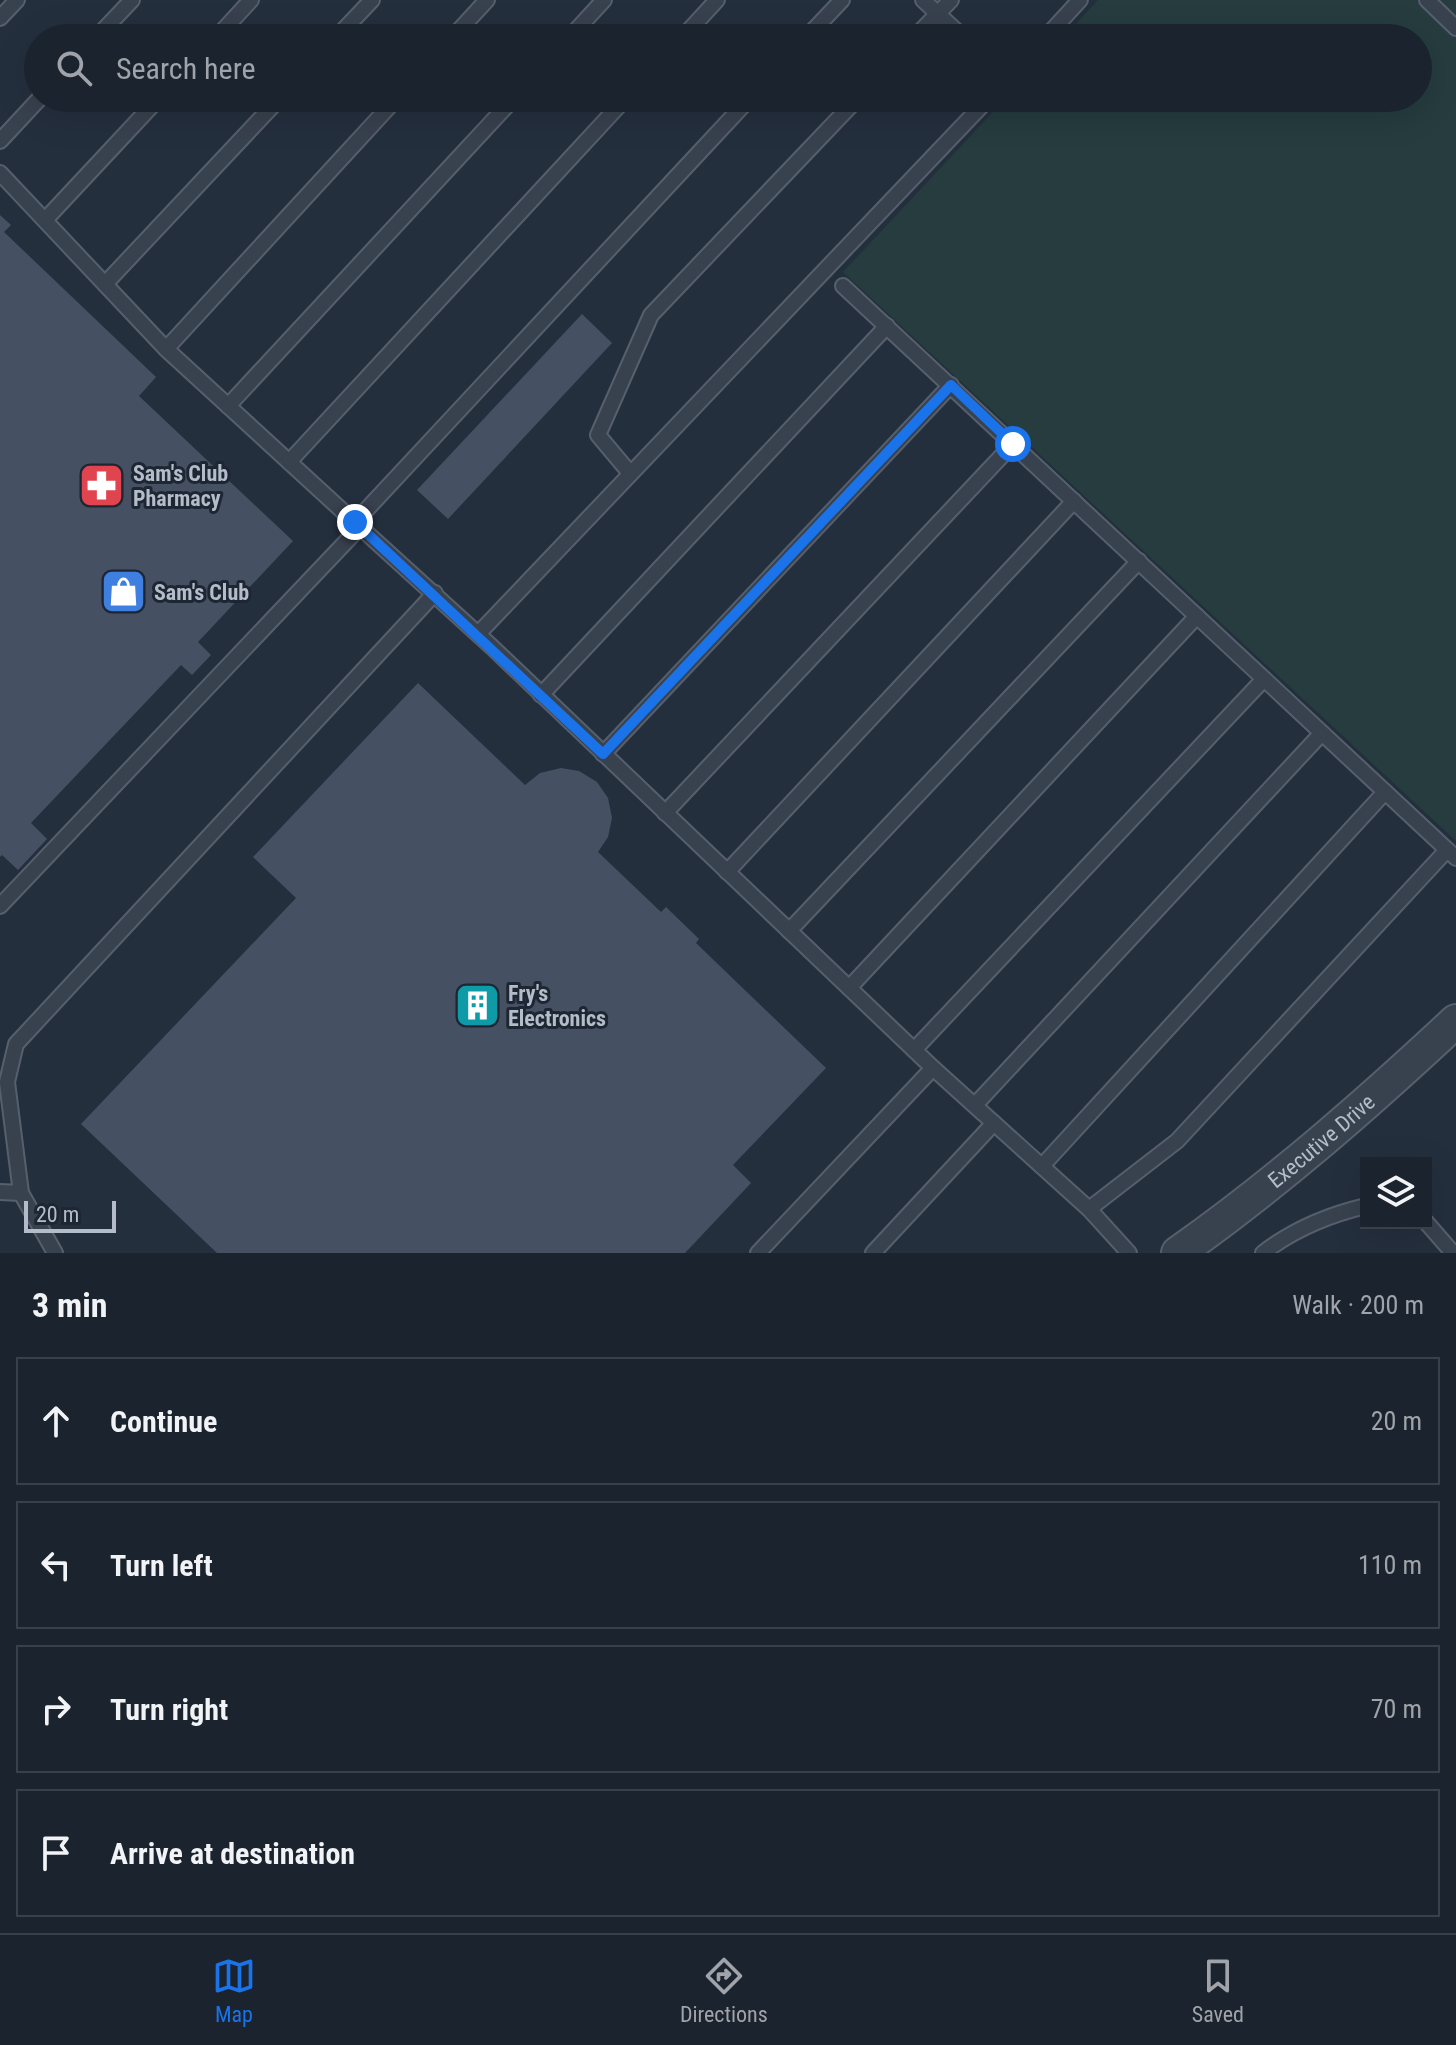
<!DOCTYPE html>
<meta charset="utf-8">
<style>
body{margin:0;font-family:"Roboto Condensed",sans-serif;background:#242b36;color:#f1f3f6}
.controls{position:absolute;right:24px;bottom:24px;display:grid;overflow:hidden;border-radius:0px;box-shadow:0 8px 32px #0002}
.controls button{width:72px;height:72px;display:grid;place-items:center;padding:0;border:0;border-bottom:2px solid #39404a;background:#1b232e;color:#f1f3f6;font:40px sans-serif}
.scale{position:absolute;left:24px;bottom:20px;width:92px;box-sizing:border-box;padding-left:8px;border:4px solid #b4bcc9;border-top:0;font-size:22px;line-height:28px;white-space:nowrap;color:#b4bcc9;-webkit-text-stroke:6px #1d2633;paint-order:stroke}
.stop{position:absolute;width:24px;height:24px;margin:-18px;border:6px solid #1a73e8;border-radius:50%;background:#fff}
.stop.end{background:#1a73e8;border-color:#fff;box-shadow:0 2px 8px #0008}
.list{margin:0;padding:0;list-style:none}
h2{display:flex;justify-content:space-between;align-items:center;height:104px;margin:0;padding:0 32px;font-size:34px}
h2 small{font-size:26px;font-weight:400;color:#a0a4aa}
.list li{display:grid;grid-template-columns:52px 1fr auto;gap:24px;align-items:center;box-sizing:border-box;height:128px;margin:0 16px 16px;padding:0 16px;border:2px solid #39404a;border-radius:0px}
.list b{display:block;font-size:30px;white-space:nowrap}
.list em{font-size:26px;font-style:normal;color:#a0a4aa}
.icon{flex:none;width:44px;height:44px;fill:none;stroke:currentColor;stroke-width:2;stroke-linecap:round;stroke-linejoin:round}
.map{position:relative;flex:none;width:1456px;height:1253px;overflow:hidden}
.search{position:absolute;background:#1b232e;box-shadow:0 8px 32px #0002;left:24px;right:24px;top:24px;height:88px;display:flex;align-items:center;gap:20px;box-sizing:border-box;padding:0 28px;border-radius:44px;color:#a0a4aa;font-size:30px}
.sheet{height:680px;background:#1b232e}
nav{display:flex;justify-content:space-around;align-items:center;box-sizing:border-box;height:112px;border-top:2px solid #39404a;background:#1b232e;font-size:22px;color:#a0a4aa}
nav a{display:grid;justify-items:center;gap:4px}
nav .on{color:#1a73e8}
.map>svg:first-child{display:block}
.green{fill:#263c3f}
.building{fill:#455162}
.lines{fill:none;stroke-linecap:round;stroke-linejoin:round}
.service-casing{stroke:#565f6c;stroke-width:18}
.tertiary-casing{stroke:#565f6c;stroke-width:36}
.service{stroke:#38414e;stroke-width:14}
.tertiary{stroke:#38414e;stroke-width:32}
.route{stroke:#1a73e8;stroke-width:10}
.labels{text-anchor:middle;stroke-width:6;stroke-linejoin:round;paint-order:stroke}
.poi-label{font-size:22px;font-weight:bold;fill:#b4bcc9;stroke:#1d2633;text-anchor:start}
.street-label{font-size:22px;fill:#b4bcc9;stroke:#1d2633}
</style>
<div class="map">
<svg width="1456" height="1253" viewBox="0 0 1456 1253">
<rect width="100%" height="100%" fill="#242f3e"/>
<!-- green -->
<polygon class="green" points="1098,0 1456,0 1456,841 843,272 1006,98 1418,98 1418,38 1063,38"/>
<!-- building -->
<g class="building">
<polygon points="0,215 11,225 4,232 156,377 139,396 293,541 198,642 211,655 192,675 181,665 31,823 47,839 18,870 2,855 0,857"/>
<polygon points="582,314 612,343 448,519 417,490"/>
<polygon points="418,683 525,785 540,773 561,768 579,771 597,782 608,798 612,818 608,837 598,852 661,912 666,907 699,939 696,943 826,1068 733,1165 751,1183 685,1253 217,1253 81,1124 296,898 253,857"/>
</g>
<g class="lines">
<defs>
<g id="service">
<polyline points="923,0 964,38"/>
<polyline points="1427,0 1456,28"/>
<polyline points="0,18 17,0"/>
<polyline points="96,38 132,0"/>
<polyline points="216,38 251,0"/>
<polyline points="336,38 372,0"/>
<polyline points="452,38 487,0"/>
<polyline points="569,38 604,0"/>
<polyline points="682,38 717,0"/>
<polyline points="806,38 842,0"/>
<polyline points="914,38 951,0"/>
<polyline points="1045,38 1080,0"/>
<polyline points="0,141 40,98"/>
<polyline points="0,173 166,349 360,527"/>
<polyline points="45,220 159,98"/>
<polyline points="105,284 280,98"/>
<polyline points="843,286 1456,858"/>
<polyline points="166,349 397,98"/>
<polyline points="228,406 514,98"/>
<polyline points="289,462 626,98"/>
<polyline points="629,472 598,435 651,315 858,98"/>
<polyline points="355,522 750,98"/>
<polyline points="478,634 989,98"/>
<polyline points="541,695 887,326"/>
<polyline points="603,754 951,385"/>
<polyline points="665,813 1013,444"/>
<polyline points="727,872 1074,501"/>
<polyline points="0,906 360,527 492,647 933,1068 1089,1209 1129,1253"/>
<polyline points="789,931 1139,561"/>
<polyline points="849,988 1197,616"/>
<polyline points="914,1050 1264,679"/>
<polyline points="975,1105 1322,733"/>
<polyline points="1042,1166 1385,792"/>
<polyline points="0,1192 21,1193"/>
<polyline points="1089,1209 1177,1141 1447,850"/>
<polyline points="1426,1222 1453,1253"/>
<polyline points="55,1253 21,1193 7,1082 16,1044 435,593"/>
<polyline points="758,1253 933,1068"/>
<polyline points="873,1253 994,1123"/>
<path d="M 1263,1253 C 1294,1229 1328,1215 1366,1206"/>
</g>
<g id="tertiary">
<path id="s1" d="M 1178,1253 C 1277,1183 1367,1104 1456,1021"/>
</g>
</defs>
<!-- service casing -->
<use href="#service" class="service-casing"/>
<!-- tertiary casing -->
<use href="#tertiary" class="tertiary-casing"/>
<!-- service -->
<use href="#service" class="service"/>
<!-- tertiary -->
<use href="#tertiary" class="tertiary"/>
</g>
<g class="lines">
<!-- route -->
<polyline class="route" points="355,522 603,754 951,385 1013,444"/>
</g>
<!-- icons -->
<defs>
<symbol id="pharmacy-square" viewBox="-11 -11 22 22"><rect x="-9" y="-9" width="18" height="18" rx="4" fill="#e0444e" stroke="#1d2633"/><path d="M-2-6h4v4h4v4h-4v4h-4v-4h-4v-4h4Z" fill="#fff"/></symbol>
<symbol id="shop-square" viewBox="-11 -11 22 22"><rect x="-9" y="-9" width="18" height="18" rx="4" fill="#3f7fe0" stroke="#1d2633"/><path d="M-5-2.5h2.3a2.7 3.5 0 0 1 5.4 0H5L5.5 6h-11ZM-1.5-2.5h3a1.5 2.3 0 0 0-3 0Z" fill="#fff"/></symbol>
<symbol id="building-square" viewBox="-11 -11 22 22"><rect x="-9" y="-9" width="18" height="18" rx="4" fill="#0f9aa8" stroke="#1d2633"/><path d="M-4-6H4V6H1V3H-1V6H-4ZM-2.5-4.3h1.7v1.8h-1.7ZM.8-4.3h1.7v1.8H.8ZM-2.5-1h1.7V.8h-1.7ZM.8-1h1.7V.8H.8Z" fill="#fff"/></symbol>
</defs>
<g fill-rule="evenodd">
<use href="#pharmacy-square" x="76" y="460" width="51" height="51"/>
<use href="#shop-square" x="98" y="566" width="51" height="51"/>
<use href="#building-square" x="452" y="980" width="51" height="51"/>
</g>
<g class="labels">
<!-- poi labels -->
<g class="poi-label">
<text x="133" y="481">Sam's Club<tspan x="133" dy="25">Pharmacy</tspan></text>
<text x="154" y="600">Sam's Club</text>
<text x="508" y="1001">Fry's<tspan x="508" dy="25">Electronics</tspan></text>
</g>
<!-- street labels -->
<g class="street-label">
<text dy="8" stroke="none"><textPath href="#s1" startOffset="182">Executive Drive</textPath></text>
</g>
</g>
</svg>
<div class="controls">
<button><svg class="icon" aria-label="layers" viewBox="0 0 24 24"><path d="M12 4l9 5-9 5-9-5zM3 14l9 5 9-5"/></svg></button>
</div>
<div class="scale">20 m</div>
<div class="stop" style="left:1013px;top:444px"></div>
<div class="stop end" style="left:355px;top:522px"></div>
<div class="search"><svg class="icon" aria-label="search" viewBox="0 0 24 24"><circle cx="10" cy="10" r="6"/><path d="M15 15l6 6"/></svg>Search here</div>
</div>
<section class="sheet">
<h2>3 min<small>Walk · 200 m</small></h2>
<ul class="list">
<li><svg class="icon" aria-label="ahead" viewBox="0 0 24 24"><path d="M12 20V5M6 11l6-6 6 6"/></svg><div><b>Continue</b></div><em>20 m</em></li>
<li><svg class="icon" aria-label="left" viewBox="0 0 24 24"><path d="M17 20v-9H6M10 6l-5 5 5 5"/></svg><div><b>Turn left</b></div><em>110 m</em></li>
<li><svg class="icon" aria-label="right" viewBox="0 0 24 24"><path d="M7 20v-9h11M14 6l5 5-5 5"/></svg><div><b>Turn right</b></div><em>70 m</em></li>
<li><svg class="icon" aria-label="arrive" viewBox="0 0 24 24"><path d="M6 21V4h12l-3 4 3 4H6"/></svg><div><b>Arrive at destination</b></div></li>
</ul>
</section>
<nav>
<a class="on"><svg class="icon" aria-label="map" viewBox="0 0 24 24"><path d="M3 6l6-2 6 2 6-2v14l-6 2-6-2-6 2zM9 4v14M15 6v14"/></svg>Map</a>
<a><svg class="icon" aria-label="directions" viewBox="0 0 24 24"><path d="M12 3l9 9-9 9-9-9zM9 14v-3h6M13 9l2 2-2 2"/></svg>Directions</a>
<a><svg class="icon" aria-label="saved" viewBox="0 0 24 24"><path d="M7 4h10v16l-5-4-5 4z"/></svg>Saved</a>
</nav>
